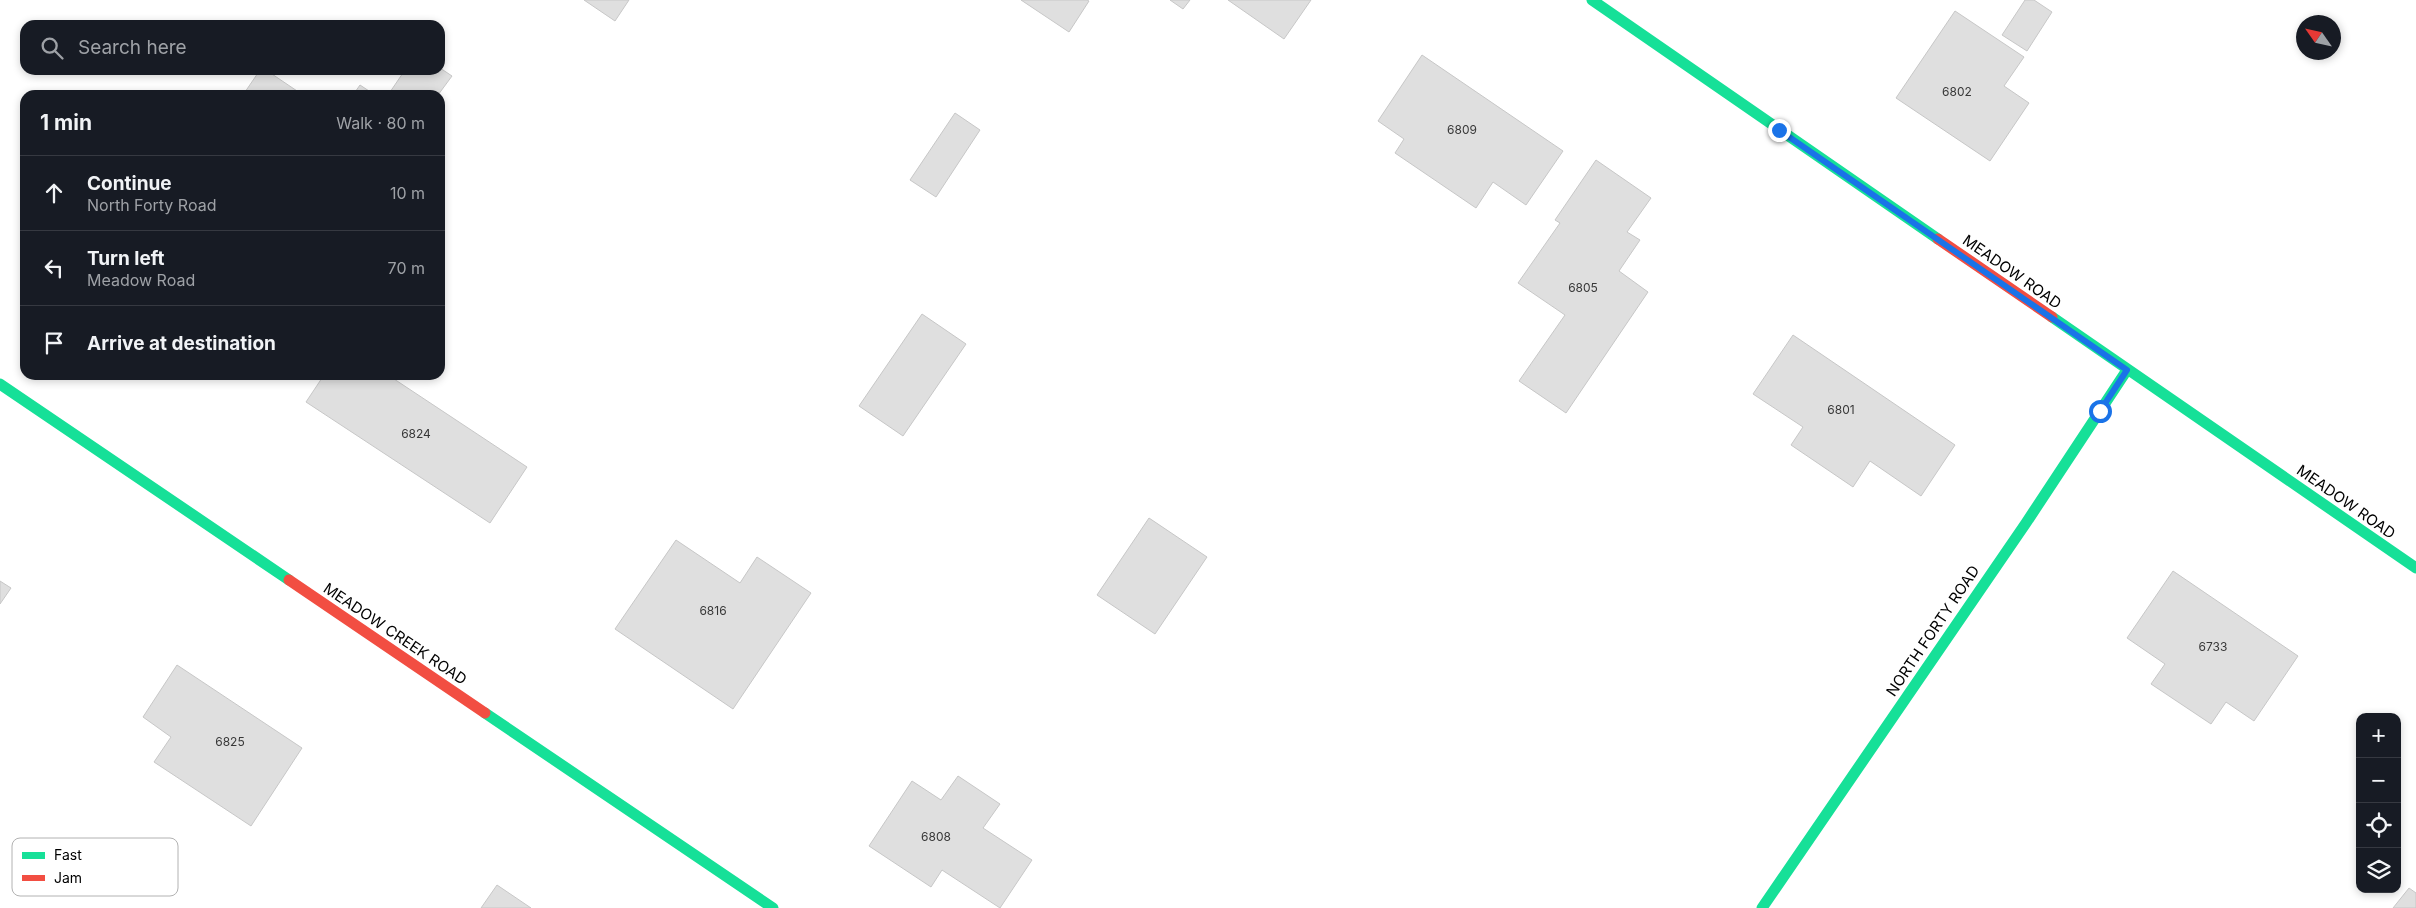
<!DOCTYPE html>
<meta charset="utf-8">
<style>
body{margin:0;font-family:Inter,sans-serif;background:#242831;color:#f1f3f6}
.controls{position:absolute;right:15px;bottom:15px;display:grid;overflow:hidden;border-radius:10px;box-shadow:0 2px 8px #0003}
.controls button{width:45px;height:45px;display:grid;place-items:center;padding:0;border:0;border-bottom:1px solid #363941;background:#171b24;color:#f1f3f6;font:25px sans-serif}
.compass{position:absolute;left:2296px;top:15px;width:45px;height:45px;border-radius:50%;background:#171b24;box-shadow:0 2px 8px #0003;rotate:304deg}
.stop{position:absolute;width:15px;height:15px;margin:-11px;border:4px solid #1a73e8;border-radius:50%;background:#fff}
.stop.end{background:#1a73e8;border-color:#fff;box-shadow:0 1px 5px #0008}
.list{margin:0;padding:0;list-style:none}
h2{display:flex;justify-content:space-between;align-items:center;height:65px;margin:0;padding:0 20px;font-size:21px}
h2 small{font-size:16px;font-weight:400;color:#9ea1a6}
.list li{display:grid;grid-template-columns:32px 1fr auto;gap:15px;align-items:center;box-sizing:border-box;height:75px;padding:0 20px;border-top:1px solid #363941}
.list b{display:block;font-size:19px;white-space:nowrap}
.list p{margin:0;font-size:16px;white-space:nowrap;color:#9ea1a6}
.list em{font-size:16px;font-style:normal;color:#9ea1a6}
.icon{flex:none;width:28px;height:28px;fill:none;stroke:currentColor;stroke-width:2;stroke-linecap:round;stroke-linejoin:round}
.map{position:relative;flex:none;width:2416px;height:908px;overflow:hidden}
.search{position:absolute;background:#171b24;box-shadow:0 2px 8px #0003;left:20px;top:20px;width:425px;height:55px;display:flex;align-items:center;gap:12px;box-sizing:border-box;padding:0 18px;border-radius:15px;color:#9ea1a6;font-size:19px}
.panel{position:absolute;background:#171b24;box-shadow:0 2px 8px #0003;left:20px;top:90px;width:425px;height:290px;border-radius:15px}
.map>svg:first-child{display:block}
.building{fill:#dfdfdf;stroke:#c7c7c7}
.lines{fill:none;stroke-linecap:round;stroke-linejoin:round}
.fast{stroke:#16e098;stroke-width:11}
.jam{stroke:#f24e42;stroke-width:11}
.route{stroke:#1a73e8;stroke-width:6}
.labels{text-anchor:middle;stroke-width:4;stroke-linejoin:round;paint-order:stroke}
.number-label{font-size:12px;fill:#383838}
.street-label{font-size:15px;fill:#000;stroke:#fff}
.key{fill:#fff;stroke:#b2b2b2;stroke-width:1}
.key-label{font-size:14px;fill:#000}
</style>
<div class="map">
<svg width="2416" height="908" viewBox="0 0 2416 908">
<rect width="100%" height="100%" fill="#fff"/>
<!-- building -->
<g class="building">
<polygon points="584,0 629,0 615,21"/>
<polygon points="1021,0 1087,0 1089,1 1069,32"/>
<polygon points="1170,0 1190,0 1183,9"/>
<polygon points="1228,0 1311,0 1284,39"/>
<polygon points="2025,0 2034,0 2052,12 2027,51 2002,35"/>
<polygon points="1955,11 2024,57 2004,86 2029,103 1990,161 1896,98"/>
<polygon points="1422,55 1563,151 1526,205 1493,182 1476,208 1395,153 1404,139 1378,121"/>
<polygon points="440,68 452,76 438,95 388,95 405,70 440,70"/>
<polygon points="260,70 266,70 303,95 250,95 245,92"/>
<polygon points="360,85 375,95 353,95"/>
<polygon points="955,113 980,130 936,197 910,180"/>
<polygon points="1596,160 1651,198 1627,232 1640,240 1619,271 1648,292 1566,413 1519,381 1565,315 1518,283 1560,223 1555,220"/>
<polygon points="922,314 966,344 903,436 859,406"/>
<polygon points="1793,335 1955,445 1921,496 1870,461 1853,487 1791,445 1803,427 1753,394"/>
<polygon points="324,375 388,375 527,467 490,523 306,402"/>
<polygon points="1149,518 1207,557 1155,634 1097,595"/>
<polygon points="676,540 740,583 757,557 811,593 733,709 615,629"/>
<polygon points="2173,571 2298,656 2254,721 2226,702 2211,724 2151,684 2165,664 2127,638"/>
<polygon points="0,581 11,588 0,604"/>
<polygon points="177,665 302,748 251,826 154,762 171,737 143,717"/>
<polygon points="958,776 1000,804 983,828 1032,860 1000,908 942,870 931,887 869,846 912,781 941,800"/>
<polygon points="497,885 531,908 481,908"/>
<polygon points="2409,888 2416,893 2416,908 2393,908"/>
</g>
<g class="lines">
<!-- fast -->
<g class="fast">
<polyline points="1592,0 1938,239"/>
<polyline points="2052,317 2416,568"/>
<polyline points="0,384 289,580"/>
<polyline points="485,713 773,908"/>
<polyline points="1762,908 2026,523 2127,370"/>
</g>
<!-- jam -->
<g class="jam">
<polyline points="1938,239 2052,317"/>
<polyline points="289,580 485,713"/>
</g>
</g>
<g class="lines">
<!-- route -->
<polyline class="route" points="1779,130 2127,370 2100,411"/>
</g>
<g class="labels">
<!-- number labels -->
<g class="number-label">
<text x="1957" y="96">6802</text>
<text x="1462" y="134">6809</text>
<text x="1583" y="292">6805</text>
<text x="1841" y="414">6801</text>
<text x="416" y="438">6824</text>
<text x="713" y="615">6816</text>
<text x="2213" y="651">6733</text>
<text x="230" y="746">6825</text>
<text x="936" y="841">6808</text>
</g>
<!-- street labels -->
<g class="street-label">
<text transform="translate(2012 272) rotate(35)" y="5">MEADOW ROAD</text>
<text transform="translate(2346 502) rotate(35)" y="5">MEADOW ROAD</text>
<text transform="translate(1933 631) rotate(-56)" y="5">NORTH FORTY ROAD</text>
<text transform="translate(395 634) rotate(34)" y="5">MEADOW CREEK ROAD</text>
</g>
</g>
<!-- legend -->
<rect x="12" y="838" width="166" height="58" rx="8" class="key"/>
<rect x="22" y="852" width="23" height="7" fill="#16e098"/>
<rect x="22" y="875" width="23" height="6" fill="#f24e42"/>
<g class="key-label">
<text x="54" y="860">Fast</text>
<text x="54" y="883">Jam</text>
</g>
</svg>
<div class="controls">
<button>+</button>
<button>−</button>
<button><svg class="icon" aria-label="locate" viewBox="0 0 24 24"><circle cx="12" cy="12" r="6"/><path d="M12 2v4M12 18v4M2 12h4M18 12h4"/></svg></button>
<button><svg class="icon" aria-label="layers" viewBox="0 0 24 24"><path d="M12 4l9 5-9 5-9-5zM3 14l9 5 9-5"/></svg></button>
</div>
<svg class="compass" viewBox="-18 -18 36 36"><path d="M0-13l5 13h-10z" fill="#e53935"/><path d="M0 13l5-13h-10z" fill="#9ea1a6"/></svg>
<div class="stop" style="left:2100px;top:411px"></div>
<div class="stop end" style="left:1779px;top:130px"></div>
<div class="search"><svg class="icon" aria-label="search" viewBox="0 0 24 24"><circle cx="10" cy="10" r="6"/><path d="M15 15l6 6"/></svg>Search here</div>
<section class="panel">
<h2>1 min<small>Walk · 80 m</small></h2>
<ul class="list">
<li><svg class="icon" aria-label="ahead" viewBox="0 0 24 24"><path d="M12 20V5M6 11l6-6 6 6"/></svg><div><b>Continue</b><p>North Forty Road</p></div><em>10 m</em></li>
<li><svg class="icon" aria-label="left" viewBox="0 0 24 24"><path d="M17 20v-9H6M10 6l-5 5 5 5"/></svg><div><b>Turn left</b><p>Meadow Road</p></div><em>70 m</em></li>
<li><svg class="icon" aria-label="arrive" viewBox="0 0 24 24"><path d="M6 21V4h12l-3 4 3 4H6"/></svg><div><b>Arrive at destination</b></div></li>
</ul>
</section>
</div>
